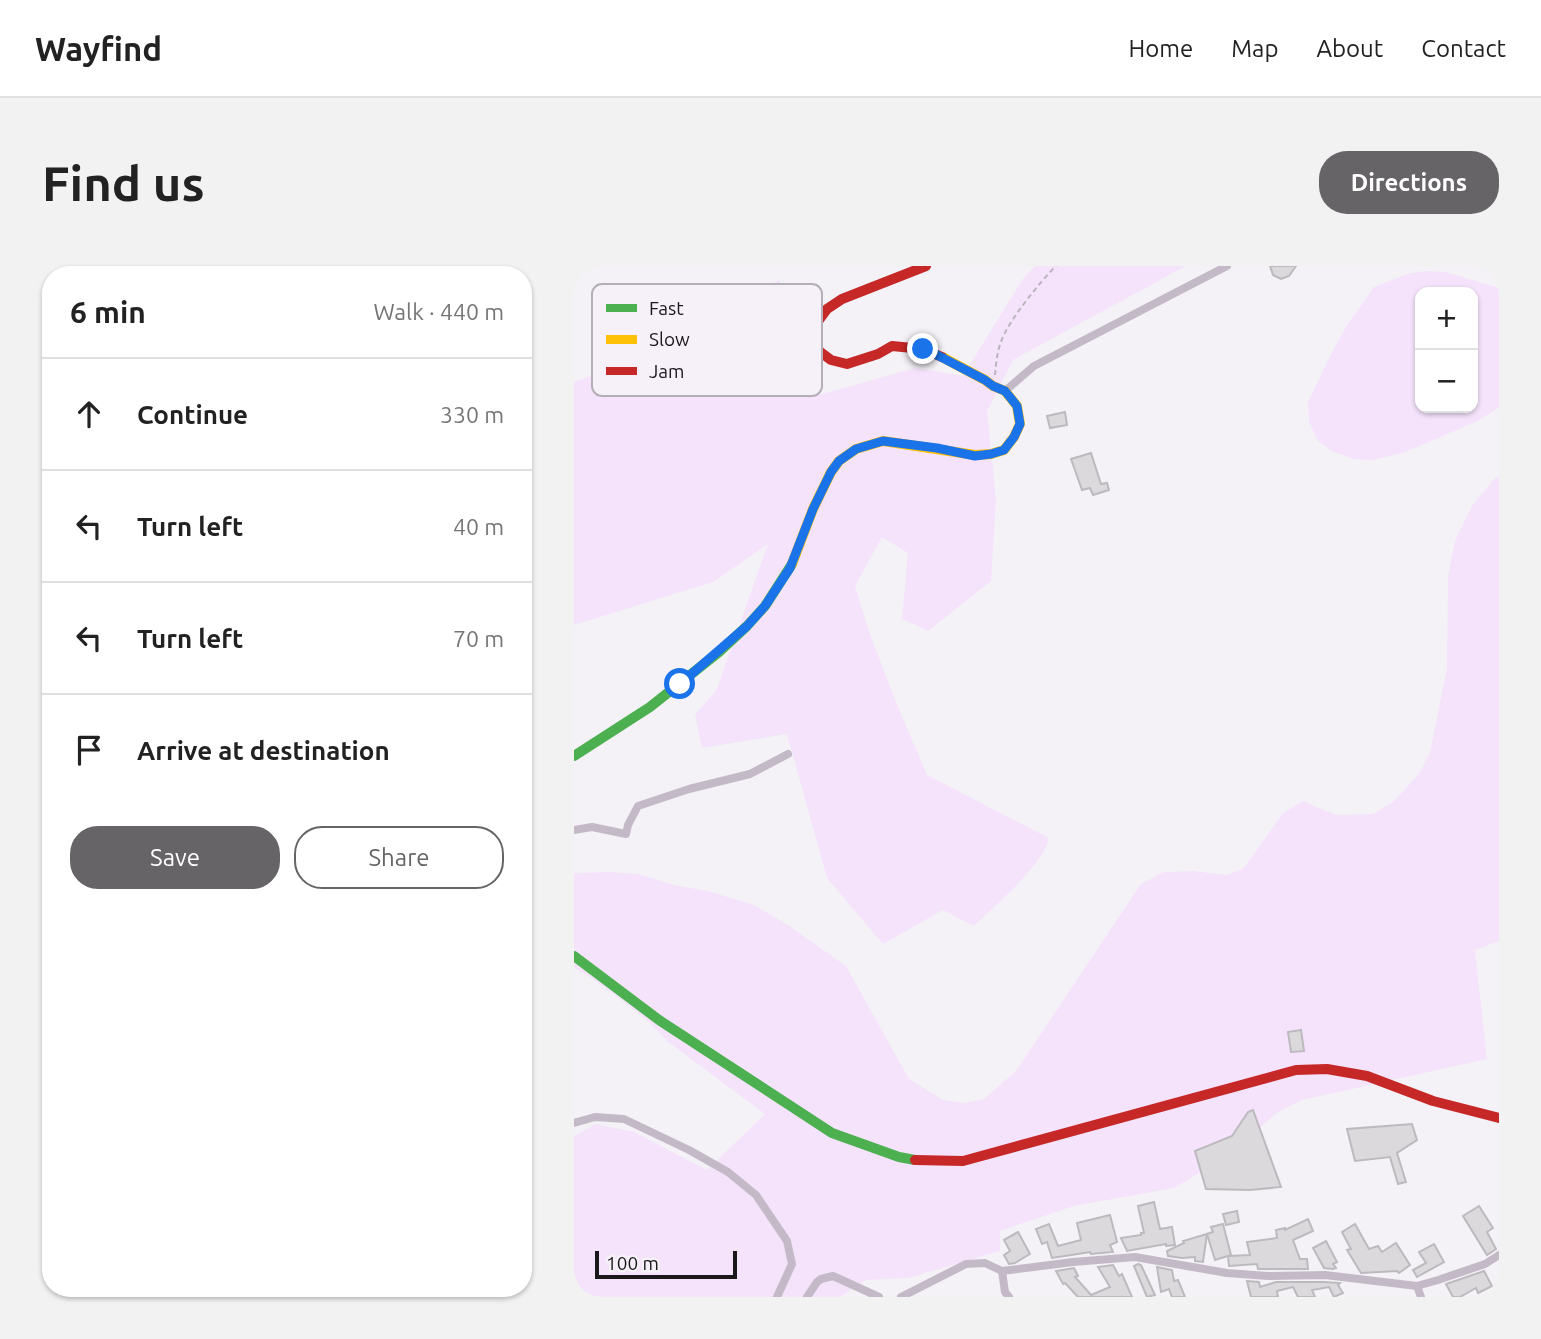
<!DOCTYPE html>
<meta charset="utf-8">
<style>
body{margin:0;font-family:Ubuntu,sans-serif;background:#f2f2f2;color:#222}
.controls{position:absolute;right:21px;top:21px;display:grid;overflow:hidden;border-radius:14px;box-shadow:0 2px 5px #0004}
.controls button{width:63px;height:63px;display:grid;place-items:center;padding:0;border:0;border-bottom:2px solid #e0e0e0;background:#fff;color:#222;font:35px sans-serif}
.scale{position:absolute;left:21px;bottom:18px;width:142px;box-sizing:border-box;padding-left:7px;border:4px solid #1a181b;border-top:0;font-size:19px;line-height:24px;white-space:nowrap;color:#1a181b;-webkit-text-stroke:5px #f6f0f9;paint-order:stroke}
.stop{position:absolute;width:21px;height:21px;margin:-16px;border:5px solid #1a73e8;border-radius:50%;background:#fff}
.stop.end{background:#1a73e8;border-color:#fff;box-shadow:0 2px 7px #0008}
.list{margin:0;padding:0;list-style:none}
h2{display:flex;justify-content:space-between;align-items:center;height:91px;margin:0;padding:0 28px;font-size:30px}
h2 small{font-size:23px;font-weight:400;color:#767676}
.list li{display:grid;grid-template-columns:46px 1fr auto;gap:21px;align-items:center;box-sizing:border-box;height:112px;padding:0 28px;border-top:2px solid #e0e0e0}
.list b{display:block;font-size:26px;white-space:nowrap}
.list em{font-size:23px;font-style:normal;color:#767676}
.actions{display:flex;gap:14px;padding:21px 28px}
.actions a{flex:1;padding:16px 0;border:2px solid #676468;border-radius:28px;text-align:center;font-size:24px;color:#676468}
.actions .main{background:#676468;color:#fff}
.icon{flex:none;width:38px;height:38px;fill:none;stroke:currentColor;stroke-width:2;stroke-linecap:round;stroke-linejoin:round}
.map{position:relative;flex:none;width:925px;height:1031px;overflow:hidden;border-radius:28px}
header{display:flex;align-items:center;gap:42px;box-sizing:border-box;height:98px;padding:0 35px;background:#fff;border-bottom:2px solid #e0e0e0}
header strong{font-size:33px}
nav{display:flex;gap:38px;margin-inline-start:auto;font-size:24px}
.intro{display:flex;align-items:center;justify-content:space-between;box-sizing:border-box;height:168px;padding:0 42px}
h1{margin:0;font-size:49px}
.button{padding:18px 32px;border-radius:28px;background:#676468;color:#fff;font-size:24px;font-weight:700}
main{display:flex;gap:42px;padding:0 42px}
aside{flex:1;background:#fff;border-radius:28px;box-shadow:0 2px 5px #0004}
.map>svg:first-child{display:block}
.green{fill:#f4e3fb;fill-rule:evenodd}
.building{fill:#dcd9dd;stroke:#bcbabe;stroke-width:2}
.lines{fill:none;stroke-linecap:round;stroke-linejoin:round}
.path{stroke:#bbb4be;stroke-width:2;stroke-dasharray:5 3.5;stroke-linecap:butt}
.street{stroke:#c4bac7;stroke-width:8}
.fast{stroke:#4caf50;stroke-width:10}
.slow{stroke:#ffc107;stroke-width:10}
.jam{stroke:#c62828;stroke-width:10}
.route{stroke:#1a73e8;stroke-width:9}
.key{fill:#f6f0f9;stroke:#b4afb6;stroke-width:2}
.key-label{font-size:19px;fill:#1a181b}
</style>
<header>
<strong>Wayfind</strong>
<nav><a>Home</a><a>Map</a><a>About</a><a>Contact</a></nav>
</header>
<div class="intro"><h1>Find us</h1><a class="button">Directions</a></div>
<main>
<aside>
<h2>6 min<small>Walk · 440 m</small></h2>
<ul class="list">
<li><svg class="icon" aria-label="ahead" viewBox="0 0 24 24"><path d="M12 20V5M6 11l6-6 6 6"/></svg><div><b>Continue</b></div><em>330 m</em></li>
<li><svg class="icon" aria-label="left" viewBox="0 0 24 24"><path d="M17 20v-9H6M10 6l-5 5 5 5"/></svg><div><b>Turn left</b></div><em>40 m</em></li>
<li><svg class="icon" aria-label="left" viewBox="0 0 24 24"><path d="M17 20v-9H6M10 6l-5 5 5 5"/></svg><div><b>Turn left</b></div><em>70 m</em></li>
<li><svg class="icon" aria-label="arrive" viewBox="0 0 24 24"><path d="M6 21V4h12l-3 4 3 4H6"/></svg><div><b>Arrive at destination</b></div></li>
</ul>
<div class="actions"><a class="main">Save</a><a>Share</a></div>
</aside>
<div class="map">
<svg width="925" height="1031" viewBox="0 0 925 1031">
<rect width="100%" height="100%" fill="#f5f2f7"/>
<!-- green -->
<g class="green">
<path d="M 461,0 L 610,0 L 610,1 L 439,94 L 413,145 L 422,234 L 417,315 L 354,365 L 328,353 L 334,287 L 308,271 L 281,320 L 295,366 L 324,441 L 353,509 L 475,572 C 469,599 421,640 400,660 L 369,644 L 309,678 L 253,612 L 213,468 L 128,482 L 121,449 L 143,423 L 194,278 L 139,316 L 0,359 L 0,116 L 76,88 L 170,28 L 206,14 L 215,113 L 238,131 L 341,102 L 389,110 L 448,14 Z"/>
<path d="M 853,5 L 872,6 L 925,22 L 925,141 L 906,154 L 829,187 L 798,194 L 779,193 L 758,185 L 744,175 L 735,156 L 734,136 L 757,88 L 773,59 L 800,21 L 836,7 ZM 899,26 L 899,142 L 846,142 L 846,26 Z"/>
<polygon points="925,210 925,675 901,684 913,793 728,834 704,846 654,890 600,922 500,940 426,965 426,985 334,1012 292,1014 266,1031 0,1031 0,870 22,858 60,866 133,904 191,848 93,775 75,756 45,732 16,711 0,702 0,607 36,606 64,608 100,619 134,625 180,639 214,659 272,700 335,813 369,834 390,837 410,833 442,805 567,618 590,606 620,605 652,609 669,603 709,547 729,535 762,549 799,548 820,535 845,508 856,487 873,402 874,310 881,275 898,240 921,212"/>
</g>
<!-- building -->
<g class="building">
<polygon points="696,0 722,0 715,10 707,13 699,9"/>
<polygon points="491,146 493,159 476,162 473,150"/>
<polygon points="517,187 527,218 533,217 535,224 519,229 516,222 508,224 497,193"/>
<polygon points="727,764 730,785 717,786 714,766"/>
<polygon points="679,844 707,921 676,924 632,923 621,885 658,870 674,846"/>
<polygon points="838,858 843,874 823,887 832,916 824,918 816,891 781,895 773,863"/>
<polygon points="580,936 586,963 598,961 601,979 592,980 592,978 553,985 547,972 567,969 567,967 570,967 564,940"/>
<polygon points="905,940 919,962 913,966 922,983 913,989 889,950"/>
<polygon points="663,945 665,956 652,959 649,948"/>
<polygon points="536,949 543,976 536,979 539,986 517,988 516,986 510,987 478,992 473,976 468,978 462,963 475,958 484,980 507,974 503,957"/>
<polygon points="734,953 739,965 719,974 726,993 733,993 734,1003 684,1003 683,998 655,1000 654,990 676,989 673,976 703,972 702,964 711,962 711,964"/>
<polygon points="649,958 657,989 641,994 633,968 639,966 637,961"/>
<polygon points="781,958 795,983 804,980 808,986 822,977 836,999 825,1007 823,1005 787,1007 773,984 777,983 768,966"/>
<polygon points="444,966 456,988 441,997 435,998 430,989 436,985 430,974"/>
<polygon points="633,968 629,996 621,995 621,991 608,992 594,990 593,985 610,977 609,975"/>
<polygon points="752,975 763,996 759,998 762,1002 759,1003 750,1002 739,982"/>
<polygon points="860,978 870,996 843,1011 839,1004 852,997 845,986"/>
<polygon points="564,998 567,999 581,1029 573,1031 560,1000"/>
<polygon points="539,999 545,1010 548,1008 558,1031 504,1031 491,1017 489,1018 482,1005 500,1002 504,1010 501,1011 517,1029 536,1021 524,1001"/>
<polygon points="583,1001 598,1004 600,1015 604,1014 611,1031 598,1031 595,1023 587,1026"/>
<polygon points="910,1005 918,1020 904,1027 902,1022 886,1031 879,1031 872,1018"/>
<polygon points="673,1015 685,1016 686,1021 702,1016 751,1016 766,1017 764,1019 769,1027 760,1031 755,1021 738,1024 741,1031 724,1031 719,1021 703,1025 704,1031 677,1031"/>
</g>
<g class="lines">
<!-- path -->
<path class="path" d="M 421,109 C 422,98 423,86 427,76 C 434,55 466,16 482,0"/>
<!-- street -->
<g class="street">
<polyline points="431,125 460,100 653,0"/>
<polyline points="0,564 18,561 52,568 54,559 64,540 115,523 176,508 214,488"/>
<polyline points="0,857 21,851 50,853 115,884 154,906 182,929 213,975 218,998 203,1031"/>
<polyline points="428,1005 431,1026 435,1031"/>
<polyline points="843,1020 847,1031"/>
<polyline points="233,1031 243,1016 247,1013 259,1010 305,1031"/>
<polyline points="327,1031 392,998 411,997 428,1005 499,996 561,991 653,1007 694,1010 751,1009 843,1020 864,1014 911,998 925,989"/>
</g>
<!-- fast -->
<g class="fast">
<polyline points="0,490 76,441 145,386 173,360 191,340 218,298"/>
<polyline points="0,690 85,754 258,867 325,891 341,894"/>
</g>
<!-- slow -->
<polyline class="slow" points="218,298 239,243 257,206 265,195 282,183 309,175 401,189 417,188 430,184 440,171 446,158 443,140 431,125 419,120 411,114 368,91"/>
<!-- jam -->
<g class="jam">
<polyline points="352,0 268,33 253,43 242,58 241,71 245,85 257,94 273,98 304,88 318,80 349,83 368,91"/>
<polyline points="341,894 389,895 722,804 753,803 793,810 859,835 925,852"/>
</g>
</g>
<g class="lines">
<!-- route -->
<polyline class="route" points="106,418 173,360 191,340 216,302 239,243 257,206 265,195 282,183 309,175 363,182 401,190 417,188 430,184 440,171 446,158 443,140 431,125 419,120 411,114 363,89 349,83"/>
</g>
<!-- legend -->
<rect x="18" y="18" width="230" height="112" rx="10" class="key"/>
<rect x="32" y="38" width="31" height="8" fill="#4caf50"/>
<rect x="32" y="69" width="31" height="9" fill="#ffc107"/>
<rect x="32" y="101" width="31" height="8" fill="#c62828"/>
<g class="key-label">
<text x="75" y="49">Fast</text>
<text x="75" y="80">Slow</text>
<text x="75" y="112">Jam</text>
</g>
</svg>
<div class="controls">
<button>+</button>
<button>−</button>
</div>
<div class="scale">100 m</div>
<div class="stop" style="left:106px;top:418px"></div>
<div class="stop end" style="left:349px;top:83px"></div>
</div>
</main>
